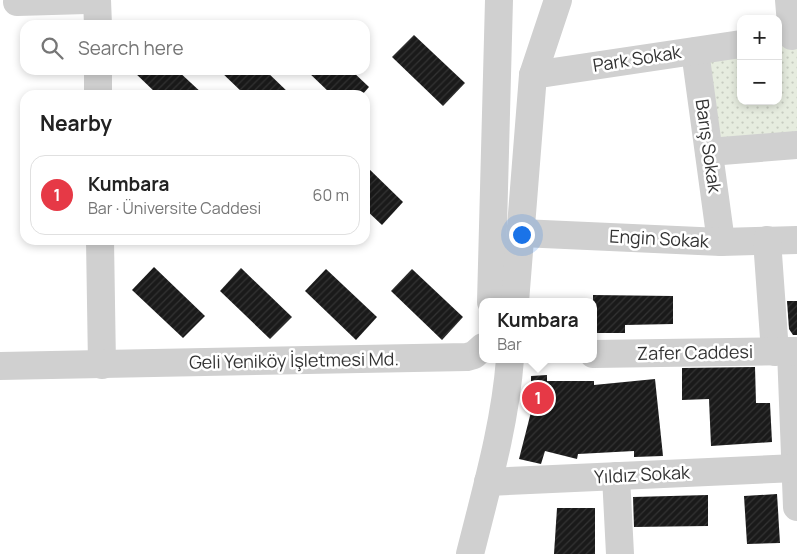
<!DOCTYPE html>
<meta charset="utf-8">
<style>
body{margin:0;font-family:Manrope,sans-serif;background:#f6f6f6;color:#222}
.controls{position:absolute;right:15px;top:15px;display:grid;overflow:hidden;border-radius:10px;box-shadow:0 2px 8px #0003}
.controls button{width:45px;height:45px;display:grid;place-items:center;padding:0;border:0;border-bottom:1px solid #e0e0e0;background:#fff;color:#222;font:25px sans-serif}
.you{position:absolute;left:521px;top:234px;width:18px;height:18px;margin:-12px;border:4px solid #fff;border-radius:50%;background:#1a73e8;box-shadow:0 0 0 8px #1a73e833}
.badge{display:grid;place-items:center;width:32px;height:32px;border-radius:50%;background:#e63946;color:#fff;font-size:16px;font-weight:700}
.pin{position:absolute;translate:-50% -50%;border:2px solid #fff;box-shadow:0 1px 5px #0006}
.popup{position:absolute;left:479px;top:298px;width:118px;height:65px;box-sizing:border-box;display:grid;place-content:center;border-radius:10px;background:#fff;filter:drop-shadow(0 1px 4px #0005);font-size:16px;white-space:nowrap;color:#767676}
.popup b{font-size:19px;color:#222}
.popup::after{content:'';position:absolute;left:50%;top:100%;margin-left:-10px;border:10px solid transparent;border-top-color:#fff}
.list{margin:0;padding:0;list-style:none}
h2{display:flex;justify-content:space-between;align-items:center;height:65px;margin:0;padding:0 20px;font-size:21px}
h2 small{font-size:16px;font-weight:400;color:#767676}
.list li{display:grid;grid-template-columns:32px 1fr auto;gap:15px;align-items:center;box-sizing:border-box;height:80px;margin:0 10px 10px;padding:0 10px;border:1px solid #e0e0e0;border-radius:15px}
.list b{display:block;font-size:19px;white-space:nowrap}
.list p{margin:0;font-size:16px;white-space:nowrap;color:#767676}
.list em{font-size:16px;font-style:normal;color:#767676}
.icon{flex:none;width:28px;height:28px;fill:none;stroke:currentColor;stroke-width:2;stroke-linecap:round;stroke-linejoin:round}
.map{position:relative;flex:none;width:797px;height:554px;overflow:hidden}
.search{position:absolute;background:#fff;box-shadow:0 2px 8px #0003;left:20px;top:20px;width:350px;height:55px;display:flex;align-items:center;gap:12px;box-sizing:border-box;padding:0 18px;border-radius:15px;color:#767676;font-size:19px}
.panel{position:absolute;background:#fff;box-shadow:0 2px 8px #0003;left:20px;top:90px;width:350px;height:155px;border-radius:15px}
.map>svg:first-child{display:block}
.grass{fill:url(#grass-dots)}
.building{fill:url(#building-hatch)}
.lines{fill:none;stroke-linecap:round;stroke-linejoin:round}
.minor{stroke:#d0d0d0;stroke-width:28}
.labels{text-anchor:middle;stroke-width:5;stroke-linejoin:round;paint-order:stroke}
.street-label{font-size:18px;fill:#333;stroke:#fff}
</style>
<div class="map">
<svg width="797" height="554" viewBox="0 0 797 554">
<defs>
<pattern id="grass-dots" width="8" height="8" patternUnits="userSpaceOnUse" patternTransform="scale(1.25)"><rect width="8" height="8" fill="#e6ecdf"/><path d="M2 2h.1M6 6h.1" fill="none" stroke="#c6cbc0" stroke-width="1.8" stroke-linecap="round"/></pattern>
<pattern id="building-hatch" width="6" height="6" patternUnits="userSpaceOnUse" patternTransform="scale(1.25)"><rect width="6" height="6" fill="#1a1a1a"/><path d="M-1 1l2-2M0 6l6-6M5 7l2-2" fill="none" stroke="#333"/></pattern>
</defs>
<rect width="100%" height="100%" fill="#fff"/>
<!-- grass -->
<polygon class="grass" points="797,36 797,145 709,152 695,51 741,44 741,101 778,101 778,38"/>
<!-- building -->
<g class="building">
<polygon points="414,35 465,83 443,106 392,57"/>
<polygon points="132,70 177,70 204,95 158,95"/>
<polygon points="219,70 265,70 291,95 245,95"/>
<polygon points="306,70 351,70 369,87 362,95 332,95"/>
<polygon points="365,165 403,202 382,225 365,209"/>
<polygon points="154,267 205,316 183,338 132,290"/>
<polygon points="241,268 292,317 270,339 220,291"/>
<polygon points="326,269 377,317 356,340 305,291"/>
<polygon points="412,269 463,317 442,340 391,291"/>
<polygon points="593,295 673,296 673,324 625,325 625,333 593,333"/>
<polygon points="787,301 797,301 797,335 793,335 789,329"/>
<polygon points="755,367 756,403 770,403 772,442 711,446 709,399 682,400 682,368"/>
<polygon points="547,375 547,381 594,381 594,385 655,379 663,456 634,457 634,451 578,454 577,459 545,451 541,464 519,459 531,412 531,376"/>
<polygon points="777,494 780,543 747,544 744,496"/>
<polygon points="708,495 708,526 634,527 633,497"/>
<polygon points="557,508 595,508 595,554 554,554"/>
</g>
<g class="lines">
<!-- minor -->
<g class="minor">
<polyline points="97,0 98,25"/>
<polyline points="789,0 792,36"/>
<polyline points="17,2 87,0"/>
<polyline points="695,51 721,242"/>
<polyline points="98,70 98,95"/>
<polyline points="533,75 741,44"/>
<polyline points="709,152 797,145"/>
<polyline points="521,233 721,242 797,240"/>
<polyline points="100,240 102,365"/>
<polyline points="767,240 775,352"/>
<polyline points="491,302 499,0"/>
<polyline points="515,302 533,75 558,0"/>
<polyline points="791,351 797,507"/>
<polyline points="593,354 797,351"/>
<polyline points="0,366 467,357 474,355 483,347"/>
<polyline points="616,476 620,554"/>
<polyline points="488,482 796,468"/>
<path d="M 470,554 C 486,490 505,425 510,359"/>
</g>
</g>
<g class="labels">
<!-- street labels -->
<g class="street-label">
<text transform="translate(637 59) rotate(-9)" y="6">Park Sokak</text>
<text transform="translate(708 146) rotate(82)" y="6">Barış Sokak</text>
<text transform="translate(659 239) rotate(3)" y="6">Engin Sokak</text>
<text transform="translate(695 353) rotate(-1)" y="6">Zafer Caddesi</text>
<text transform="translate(294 361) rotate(-1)" y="6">Geli Yeniköy İşletmesi Md.</text>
<text transform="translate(642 475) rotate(-3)" y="6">Yıldız Sokak</text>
</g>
</g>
</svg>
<div class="controls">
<button>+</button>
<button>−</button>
</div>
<div class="you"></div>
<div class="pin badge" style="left:538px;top:398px">1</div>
<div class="popup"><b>Kumbara</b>Bar</div>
<div class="search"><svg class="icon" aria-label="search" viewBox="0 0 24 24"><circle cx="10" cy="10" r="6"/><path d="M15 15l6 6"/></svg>Search here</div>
<section class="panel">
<h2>Nearby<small></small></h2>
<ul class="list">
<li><span class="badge">1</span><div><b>Kumbara</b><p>Bar · Üniversite Caddesi</p></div><em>60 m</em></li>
</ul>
</section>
</div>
